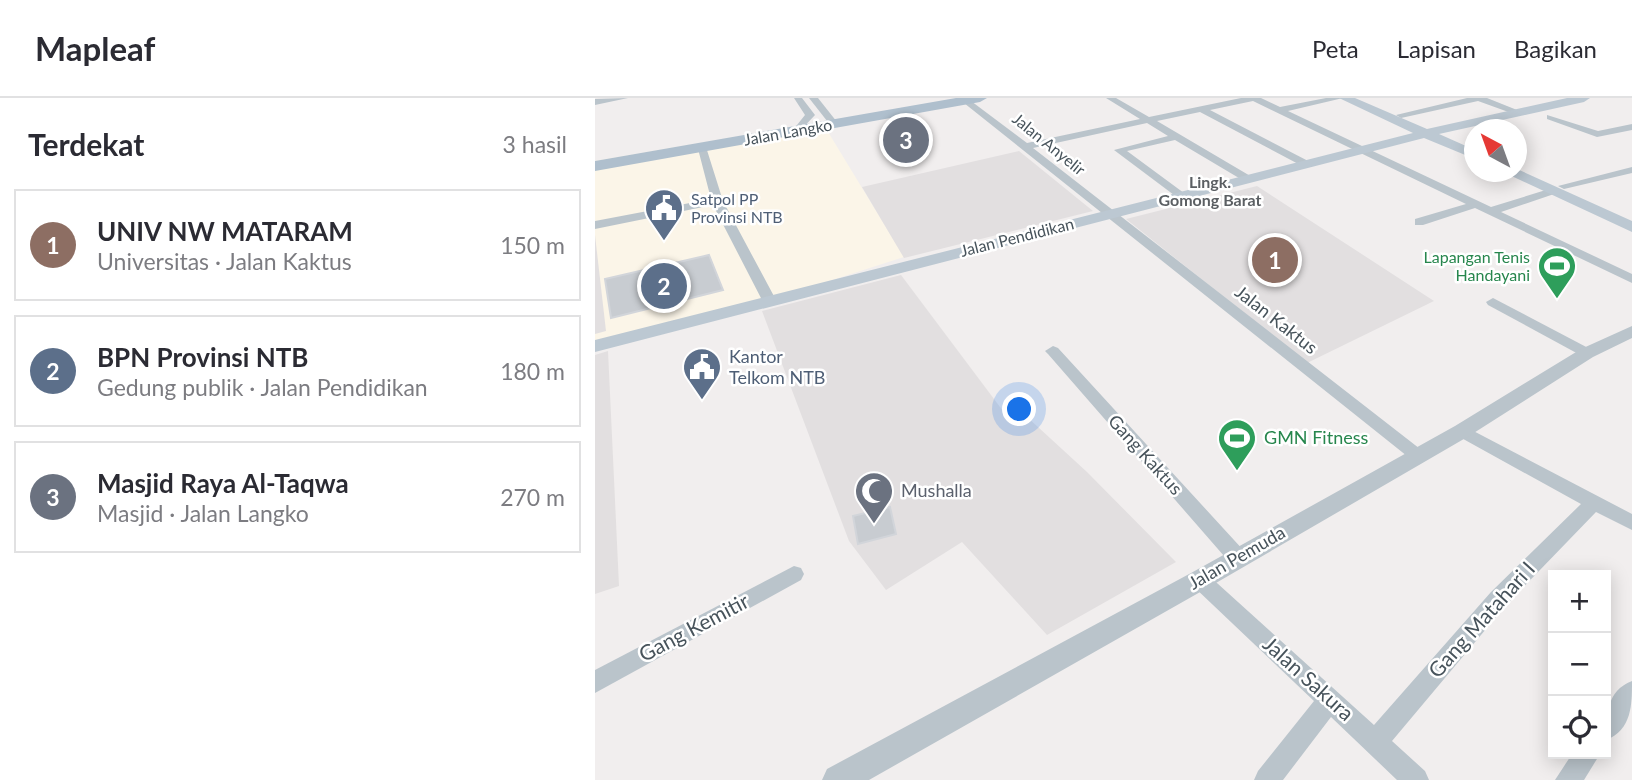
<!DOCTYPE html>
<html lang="id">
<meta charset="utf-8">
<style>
body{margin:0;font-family:Lato,sans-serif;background:#f7f7f7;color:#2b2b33}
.controls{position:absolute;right:21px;bottom:21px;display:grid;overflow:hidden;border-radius:0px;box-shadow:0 4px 18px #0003}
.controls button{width:63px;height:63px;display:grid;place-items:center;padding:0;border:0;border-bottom:2px solid #e1e1e2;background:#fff;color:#2b2b33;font:35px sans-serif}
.compass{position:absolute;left:869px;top:21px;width:63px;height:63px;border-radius:50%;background:#fff;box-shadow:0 4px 18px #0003;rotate:319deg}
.you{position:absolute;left:425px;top:312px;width:24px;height:24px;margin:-18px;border:5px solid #fff;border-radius:50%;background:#1a73e8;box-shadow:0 0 0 10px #1a73e833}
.badge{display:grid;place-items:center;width:46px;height:46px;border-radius:50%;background:#1e7bdc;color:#fff;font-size:23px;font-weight:700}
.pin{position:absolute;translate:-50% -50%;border:4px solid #fff;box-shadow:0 2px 7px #0006}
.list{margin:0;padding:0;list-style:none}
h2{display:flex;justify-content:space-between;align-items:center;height:91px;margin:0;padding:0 28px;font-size:30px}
h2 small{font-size:23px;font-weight:400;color:#7c7c81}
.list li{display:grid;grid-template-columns:46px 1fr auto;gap:21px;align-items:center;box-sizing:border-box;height:112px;margin:0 14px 14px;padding:0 14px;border:2px solid #e1e1e2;border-radius:0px}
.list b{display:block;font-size:26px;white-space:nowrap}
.list p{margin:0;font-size:23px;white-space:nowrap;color:#7c7c81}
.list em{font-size:23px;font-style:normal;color:#7c7c81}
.icon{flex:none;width:38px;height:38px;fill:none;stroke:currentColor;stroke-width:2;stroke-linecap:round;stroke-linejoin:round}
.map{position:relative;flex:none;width:1037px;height:682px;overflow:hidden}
header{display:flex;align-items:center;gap:42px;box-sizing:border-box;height:98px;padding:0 35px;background:#fff;border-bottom:2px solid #e1e1e2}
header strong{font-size:33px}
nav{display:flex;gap:38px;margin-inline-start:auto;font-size:24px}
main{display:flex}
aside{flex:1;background:#fff}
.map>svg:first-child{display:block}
.commercial{fill:#fbf5e8}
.education{fill:#e2dfe0}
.building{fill:#c8ccd1;stroke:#d2d5da;stroke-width:2}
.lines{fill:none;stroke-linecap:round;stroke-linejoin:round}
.minor{fill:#bac4cb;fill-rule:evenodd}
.tertiary{fill:#bac4cb;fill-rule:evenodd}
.secondary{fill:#bcc8d2;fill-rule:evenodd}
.primary{fill:#afbfcd;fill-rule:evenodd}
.labels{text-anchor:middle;stroke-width:5;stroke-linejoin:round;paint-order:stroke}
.far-street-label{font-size:16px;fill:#47535b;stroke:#fff}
.far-neighbourhood-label{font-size:16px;font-weight:bold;fill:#5b5f63;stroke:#fff}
.far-service-label{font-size:16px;fill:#4e5e75;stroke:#fff;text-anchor:start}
.far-leisure-label{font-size:16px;fill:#27864d;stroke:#fff;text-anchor:end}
.street-label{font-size:18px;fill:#47535b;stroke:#fff}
.service-label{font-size:18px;fill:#4e5e75;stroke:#fff;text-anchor:start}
.leisure-label{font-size:18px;fill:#27864d;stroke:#fff;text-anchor:start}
.worship-label{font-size:18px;fill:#5b616d;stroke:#fff;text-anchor:start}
.near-street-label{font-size:21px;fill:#47535b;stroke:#fff}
</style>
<header>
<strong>Mapleaf</strong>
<nav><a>Peta</a><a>Lapisan</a><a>Bagikan</a></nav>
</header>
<main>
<aside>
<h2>Terdekat<small>3 hasil</small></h2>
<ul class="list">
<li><span class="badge" style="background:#8d6e63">1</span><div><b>UNIV NW MATARAM</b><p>Universitas · Jalan Kaktus</p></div><em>150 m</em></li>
<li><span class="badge" style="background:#5c6f8a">2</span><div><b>BPN Provinsi NTB</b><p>Gedung publik · Jalan Pendidikan</p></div><em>180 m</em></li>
<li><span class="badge" style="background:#6b7280">3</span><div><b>Masjid Raya Al-Taqwa</b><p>Masjid · Jalan Langko</p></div><em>270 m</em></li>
</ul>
</aside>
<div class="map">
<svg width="1037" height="682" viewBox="0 0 1037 682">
<rect width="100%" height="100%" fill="#f1eeee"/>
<!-- commercial -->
<polygon class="commercial" points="227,24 309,159 181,200 0,245 0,63"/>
<!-- education -->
<g class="education">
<polygon points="424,53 498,113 309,160 267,89"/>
<polygon points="662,88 839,203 712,265 531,121"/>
<polygon points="0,137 11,233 0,236"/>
<polygon points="306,177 417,325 431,318 492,374 581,464 452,537 367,444 291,492 254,443 167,213"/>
<polygon points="13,253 24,488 0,496 0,257"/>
</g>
<!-- building -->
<g class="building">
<polygon points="114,157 128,192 16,220 10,181"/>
<polygon points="295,409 301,436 263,446 258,418"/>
</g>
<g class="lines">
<!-- minor -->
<g class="minor">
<polygon points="33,0 0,7 0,1"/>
<polygon points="199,0 207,0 220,17 203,35 198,32 210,17"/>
<polygon points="214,0 223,0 242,24 242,28 236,28"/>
<polygon points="372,0 432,45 545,21 511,0 521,0 554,19 646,0 666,0 685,9 731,0 748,0 693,13 896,109 954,91 962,91 962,95 906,114 1037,176 1037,185 880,110 828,127 820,127 820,121 871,106 658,3 615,12 717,65 717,69 709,69 605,14 562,23 657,79 657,83 649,83 580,42 532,53 593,98 583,100 519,52 573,38 552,25 438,50 829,354 832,358 829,362 817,362 369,5 368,3"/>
<polygon points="872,0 892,0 927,14 919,16 883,3 806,20 801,17"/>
<polygon points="952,17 1003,33 1037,26 1037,32 1002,39 952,21"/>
<polygon points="102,47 111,49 128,103 181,202 179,205 174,206 167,202 118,107 0,131 0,123 116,101"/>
<polygon points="1037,69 1037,75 969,91 963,88"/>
<polygon points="898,200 997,252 1000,255 992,260 987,258 893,207 891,204"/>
<polygon points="458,248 463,250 650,454 653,460 650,466 643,468 636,466 453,256 450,253"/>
<polygon points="867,327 1037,416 1037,432 1001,414 912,506 797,643 830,673 834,682 802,682 736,619 688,682 659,682 663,673 719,603 598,488 594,482 598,476 605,473 612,476 779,627 896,494 986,406 861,337 858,333 861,329"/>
<polygon points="199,468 206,470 209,476 206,482 0,595 0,572"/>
<path d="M 1037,583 C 1037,606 1037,632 1011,642 C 1011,618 1011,593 1037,583 Z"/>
<polygon points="977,656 1005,656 989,682 960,682"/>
</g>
<!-- tertiary -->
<polygon class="tertiary" points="1037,228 1037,240 998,259 874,338 614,489 274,682 227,682 232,671 596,475 860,328 986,251"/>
<!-- secondary -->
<g class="secondary">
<polygon points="744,0 760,0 832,31 972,0 995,0 989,4 844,36 880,52 880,61 829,40 0,254 0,242 818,35"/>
<polygon points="922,71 1037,123 1037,134 908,74 922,74"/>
</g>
<!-- primary -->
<polygon class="primary" points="361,0 392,0 385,4 0,73 0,63"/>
</g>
<!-- icons -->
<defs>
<symbol id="civic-pin" viewBox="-11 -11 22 30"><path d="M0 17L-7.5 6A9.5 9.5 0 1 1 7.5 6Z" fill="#5c6f8a" stroke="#fff"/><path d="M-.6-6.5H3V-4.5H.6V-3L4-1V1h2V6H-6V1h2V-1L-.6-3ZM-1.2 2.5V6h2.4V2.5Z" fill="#fff"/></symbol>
<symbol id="stadium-pin" viewBox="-11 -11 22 30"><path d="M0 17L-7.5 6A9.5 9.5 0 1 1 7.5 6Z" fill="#2e9e5b" stroke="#fff"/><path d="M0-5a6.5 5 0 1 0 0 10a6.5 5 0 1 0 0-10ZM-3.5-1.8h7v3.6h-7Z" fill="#fff"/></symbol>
<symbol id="mosque-pin" viewBox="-11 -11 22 30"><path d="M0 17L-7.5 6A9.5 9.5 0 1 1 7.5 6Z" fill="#6b7280" stroke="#fff"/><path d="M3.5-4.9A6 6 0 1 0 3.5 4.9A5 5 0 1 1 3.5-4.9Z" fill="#fff"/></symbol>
</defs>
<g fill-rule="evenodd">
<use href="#civic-pin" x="47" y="88" width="44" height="60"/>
<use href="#stadium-pin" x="940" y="146" width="44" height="60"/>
<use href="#civic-pin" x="85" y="247" width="44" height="60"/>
<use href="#stadium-pin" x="620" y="318" width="44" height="60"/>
<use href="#mosque-pin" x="257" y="371" width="44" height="60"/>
</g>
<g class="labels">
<!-- far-street labels -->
<g class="far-street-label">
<text transform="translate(193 34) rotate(-10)" y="6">Jalan Langko</text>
<text transform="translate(454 46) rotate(39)" y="6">Jalan Anyelir</text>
<text transform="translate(422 139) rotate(-14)" y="6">Jalan Pendidikan</text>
</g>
<!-- far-neighbourhood labels -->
<g class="far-neighbourhood-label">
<text x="615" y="90">Lingk.<tspan x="615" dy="18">Gomong Barat</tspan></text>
</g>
<!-- far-service labels -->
<g class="far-service-label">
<text x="96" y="107">Satpol PP<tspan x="96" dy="18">Provinsi NTB</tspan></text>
</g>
<!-- far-leisure labels -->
<g class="far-leisure-label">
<text x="935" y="165">Lapangan Tenis<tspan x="935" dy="18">Handayani</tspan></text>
</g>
<!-- street labels -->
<g class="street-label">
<text transform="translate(681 222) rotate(38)" y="6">Jalan Kaktus</text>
<text transform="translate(550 357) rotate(48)" y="6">Gang Kaktus</text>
<text transform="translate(642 460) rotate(-30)" y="6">Jalan Pemuda</text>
</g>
<!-- service labels -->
<g class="service-label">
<text x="134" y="265">Kantor<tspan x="134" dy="21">Telkom NTB</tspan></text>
</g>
<!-- leisure labels -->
<g class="leisure-label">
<text x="669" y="346">GMN Fitness</text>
</g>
<!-- worship labels -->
<g class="worship-label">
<text x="306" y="399">Mushalla</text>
</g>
<!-- near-street labels -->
<g class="near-street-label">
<text transform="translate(887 522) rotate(-48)" y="7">Gang Matahari I</text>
<text transform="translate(99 530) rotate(-28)" y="7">Gang Kemitir</text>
<text transform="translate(713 581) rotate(42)" y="7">Jalan Sakura</text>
</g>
</g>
</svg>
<div class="controls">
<button>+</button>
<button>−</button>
<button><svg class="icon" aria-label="locate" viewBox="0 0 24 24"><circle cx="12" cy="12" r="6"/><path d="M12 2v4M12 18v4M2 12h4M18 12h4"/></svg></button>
</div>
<svg class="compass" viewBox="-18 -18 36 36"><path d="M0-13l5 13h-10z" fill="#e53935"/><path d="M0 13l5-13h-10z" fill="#7c7c81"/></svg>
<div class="you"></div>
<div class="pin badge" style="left:680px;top:162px;background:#8d6e63">1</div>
<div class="pin badge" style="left:69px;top:188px;background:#5c6f8a">2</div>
<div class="pin badge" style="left:311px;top:42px;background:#6b7280">3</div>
</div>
</main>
